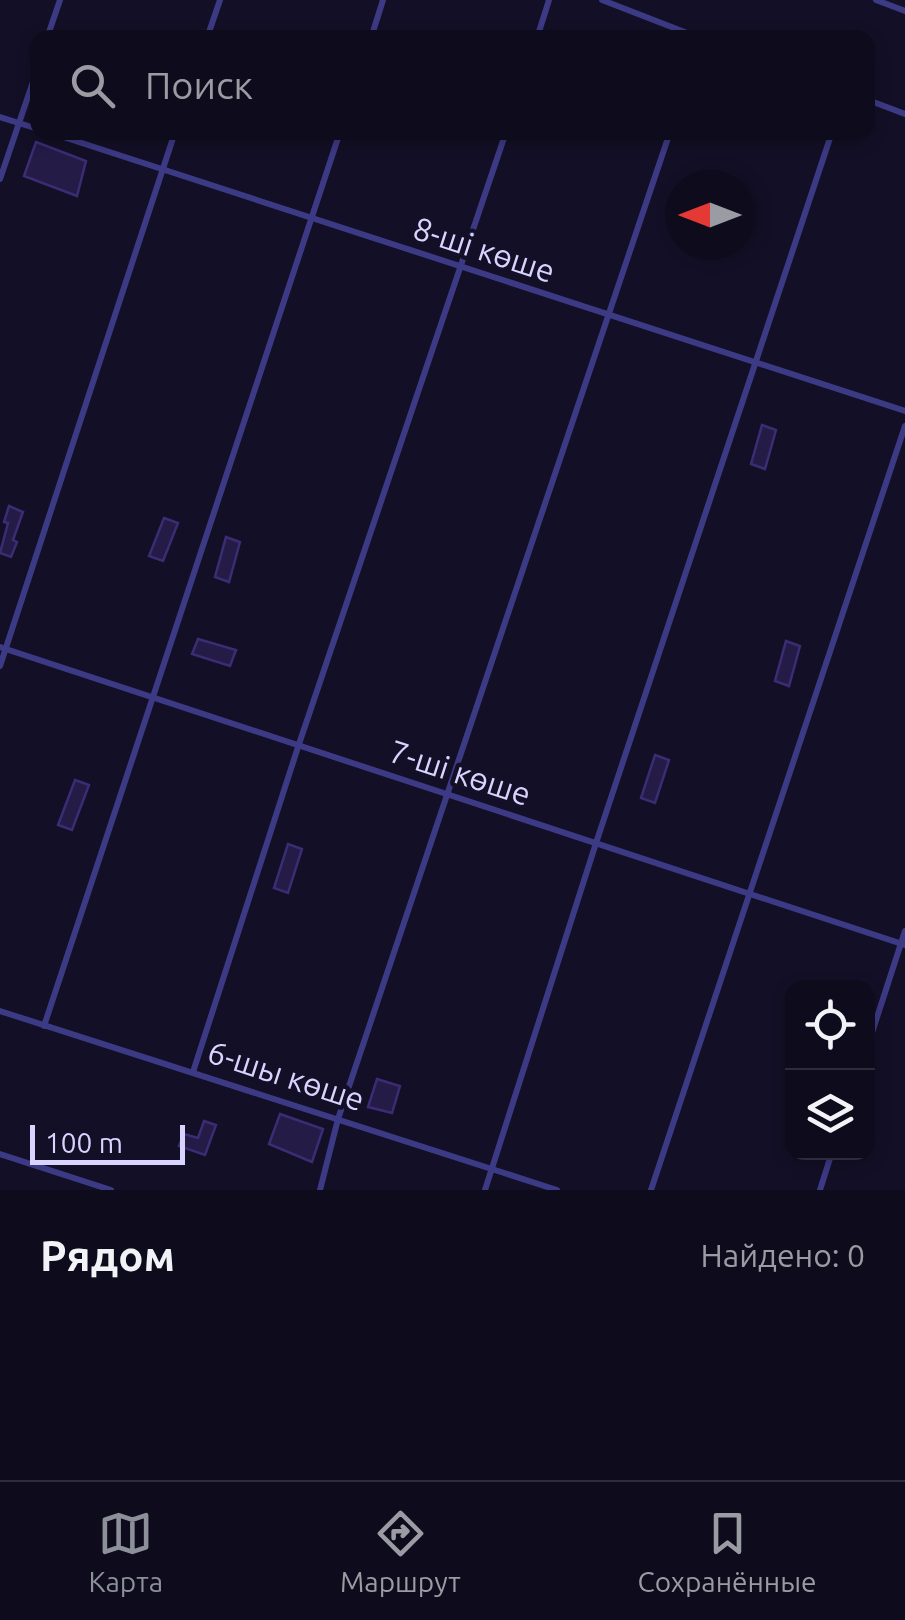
<!DOCTYPE html>
<html lang="ru">
<meta charset="utf-8">
<style>
body{margin:0;font-family:Ubuntu,sans-serif;background:#1c1929;color:#f1f3f6}
.controls{position:absolute;right:30px;bottom:30px;display:grid;overflow:hidden;border-radius:20px;box-shadow:0 5px 15px #0003}
.controls button{width:90px;height:90px;display:grid;place-items:center;padding:0;border:0;border-bottom:2px solid #2e2b3b;background:#0e0b1c;color:#f1f3f6;font:50px sans-serif}
.compass{position:absolute;left:665px;top:170px;width:90px;height:90px;border-radius:50%;background:#0e0b1c;box-shadow:0 5px 15px #0003;rotate:270deg}
.scale{position:absolute;left:30px;bottom:25px;width:155px;box-sizing:border-box;padding-left:10px;border:5px solid #d9d4ff;border-top:0;font-size:28px;line-height:35px;white-space:nowrap;color:#d9d4ff;-webkit-text-stroke:8px #130f26;paint-order:stroke}
.list{margin:0;padding:0;list-style:none}
h2{display:flex;justify-content:space-between;align-items:center;height:130px;margin:0;padding:0 40px;font-size:42px}
h2 small{font-size:32px;font-weight:400;color:#9b9ba3}
.icon{flex:none;width:55px;height:55px;fill:none;stroke:currentColor;stroke-width:2;stroke-linecap:round;stroke-linejoin:round}
.map{position:relative;flex:none;width:905px;height:1190px;overflow:hidden}
.search{position:absolute;background:#0e0b1c;box-shadow:0 5px 15px #0003;left:30px;right:30px;top:30px;height:110px;display:flex;align-items:center;gap:25px;box-sizing:border-box;padding:0 35px;border-radius:20px;color:#9b9ba3;font-size:38px}
.sheet{height:290px;background:#0e0b1c}
nav{display:flex;justify-content:space-around;align-items:center;box-sizing:border-box;height:140px;border-top:2px solid #2e2b3b;background:#0e0b1c;font-size:28px;color:#9b9ba3}
nav a{display:grid;justify-items:center;gap:5px}
nav .on{color:#8c9099}
.map>svg:first-child{display:block}
.building{fill:#241b47;stroke:#3b2d73;stroke-width:2.5}
.lines{fill:none;stroke-linecap:round;stroke-linejoin:round}
.service{stroke:#3d3a85;stroke-width:6}
.labels{text-anchor:middle;stroke-width:9;stroke-linejoin:round;paint-order:stroke}
.street-label{font-size:32px;fill:#d9d4ff;stroke:#130f26}
</style>
<div class="map">
<svg width="905" height="1190" viewBox="0 0 905 1190">
<rect width="100%" height="100%" fill="#130f26"/>
<!-- building -->
<g class="building">
<polygon points="36,142 86,161 77,196 24,176"/>
<polygon points="762,425 776,430 765,469 751,464"/>
<polygon points="9,506 23,512 13,540 17,542 11,557 0,553 8,523 4,522"/>
<polygon points="164,518 178,523 163,561 149,556"/>
<polygon points="226,537 240,542 229,582 215,577"/>
<polygon points="198,639 236,650 230,666 192,654"/>
<polygon points="786,641 800,646 789,686 775,681"/>
<polygon points="655,755 669,760 655,803 641,798"/>
<polygon points="75,780 89,785 72,830 58,825"/>
<polygon points="288,844 302,849 288,893 274,888"/>
<polygon points="377,1079 400,1086 392,1113 368,1107"/>
<polygon points="280,1114 323,1129 312,1162 269,1144"/>
<polygon points="204,1121 216,1125 205,1155 179,1146 184,1134 198,1138"/>
</g>
<g class="lines">
<!-- service -->
<g class="service">
<polyline points="602,0 700,38"/>
<polyline points="876,0 905,11"/>
<polyline points="47,38 60,0"/>
<polyline points="207,38 220,0"/>
<polyline points="371,38 383,0"/>
<polyline points="537,38 549,0"/>
<polyline points="868,100 905,114"/>
<polyline points="0,117 38,129"/>
<polyline points="48,132 905,411"/>
<polyline points="0,179 38,67"/>
<polyline points="0,647 905,945"/>
<polyline points="0,666 175,132"/>
<polyline points="0,1011 557,1190"/>
<polyline points="44,1026 340,132"/>
<polyline points="868,1045 905,931"/>
<polyline points="193,1072 298,747 506,132"/>
<polyline points="0,1154 111,1190"/>
<polyline points="320,1190 338,1119 670,132"/>
<polyline points="485,1190 596,843 832,132"/>
<polyline points="651,1190 905,426"/>
<polyline points="820,1190 832,1152"/>
</g>
</g>
<g class="labels">
<!-- street labels -->
<g class="street-label">
<text transform="translate(484 250) rotate(18)" y="11">8-ші көше</text>
<text transform="translate(460 773) rotate(18)" y="11">7-ші көше</text>
<text transform="translate(286 1076) rotate(18)" y="11">6-шы көше</text>
</g>
</g>
</svg>
<div class="controls">
<button><svg class="icon" aria-label="locate" viewBox="0 0 24 24"><circle cx="12" cy="12" r="6"/><path d="M12 2v4M12 18v4M2 12h4M18 12h4"/></svg></button>
<button><svg class="icon" aria-label="layers" viewBox="0 0 24 24"><path d="M12 4l9 5-9 5-9-5zM3 14l9 5 9-5"/></svg></button>
</div>
<svg class="compass" viewBox="-18 -18 36 36"><path d="M0-13l5 13h-10z" fill="#e53935"/><path d="M0 13l5-13h-10z" fill="#9b9ba3"/></svg>
<div class="scale">100 m</div>
<div class="search"><svg class="icon" aria-label="search" viewBox="0 0 24 24"><circle cx="10" cy="10" r="6"/><path d="M15 15l6 6"/></svg>Поиск</div>
</div>
<section class="sheet">
<h2>Рядом<small>Найдено: 0</small></h2>
<ul class="list">
</ul>
</section>
<nav>
<a class="on"><svg class="icon" aria-label="map" viewBox="0 0 24 24"><path d="M3 6l6-2 6 2 6-2v14l-6 2-6-2-6 2zM9 4v14M15 6v14"/></svg>Карта</a>
<a><svg class="icon" aria-label="directions" viewBox="0 0 24 24"><path d="M12 3l9 9-9 9-9-9zM9 14v-3h6M13 9l2 2-2 2"/></svg>Маршрут</a>
<a><svg class="icon" aria-label="saved" viewBox="0 0 24 24"><path d="M7 4h10v16l-5-4-5 4z"/></svg>Сохранённые</a>
</nav>
